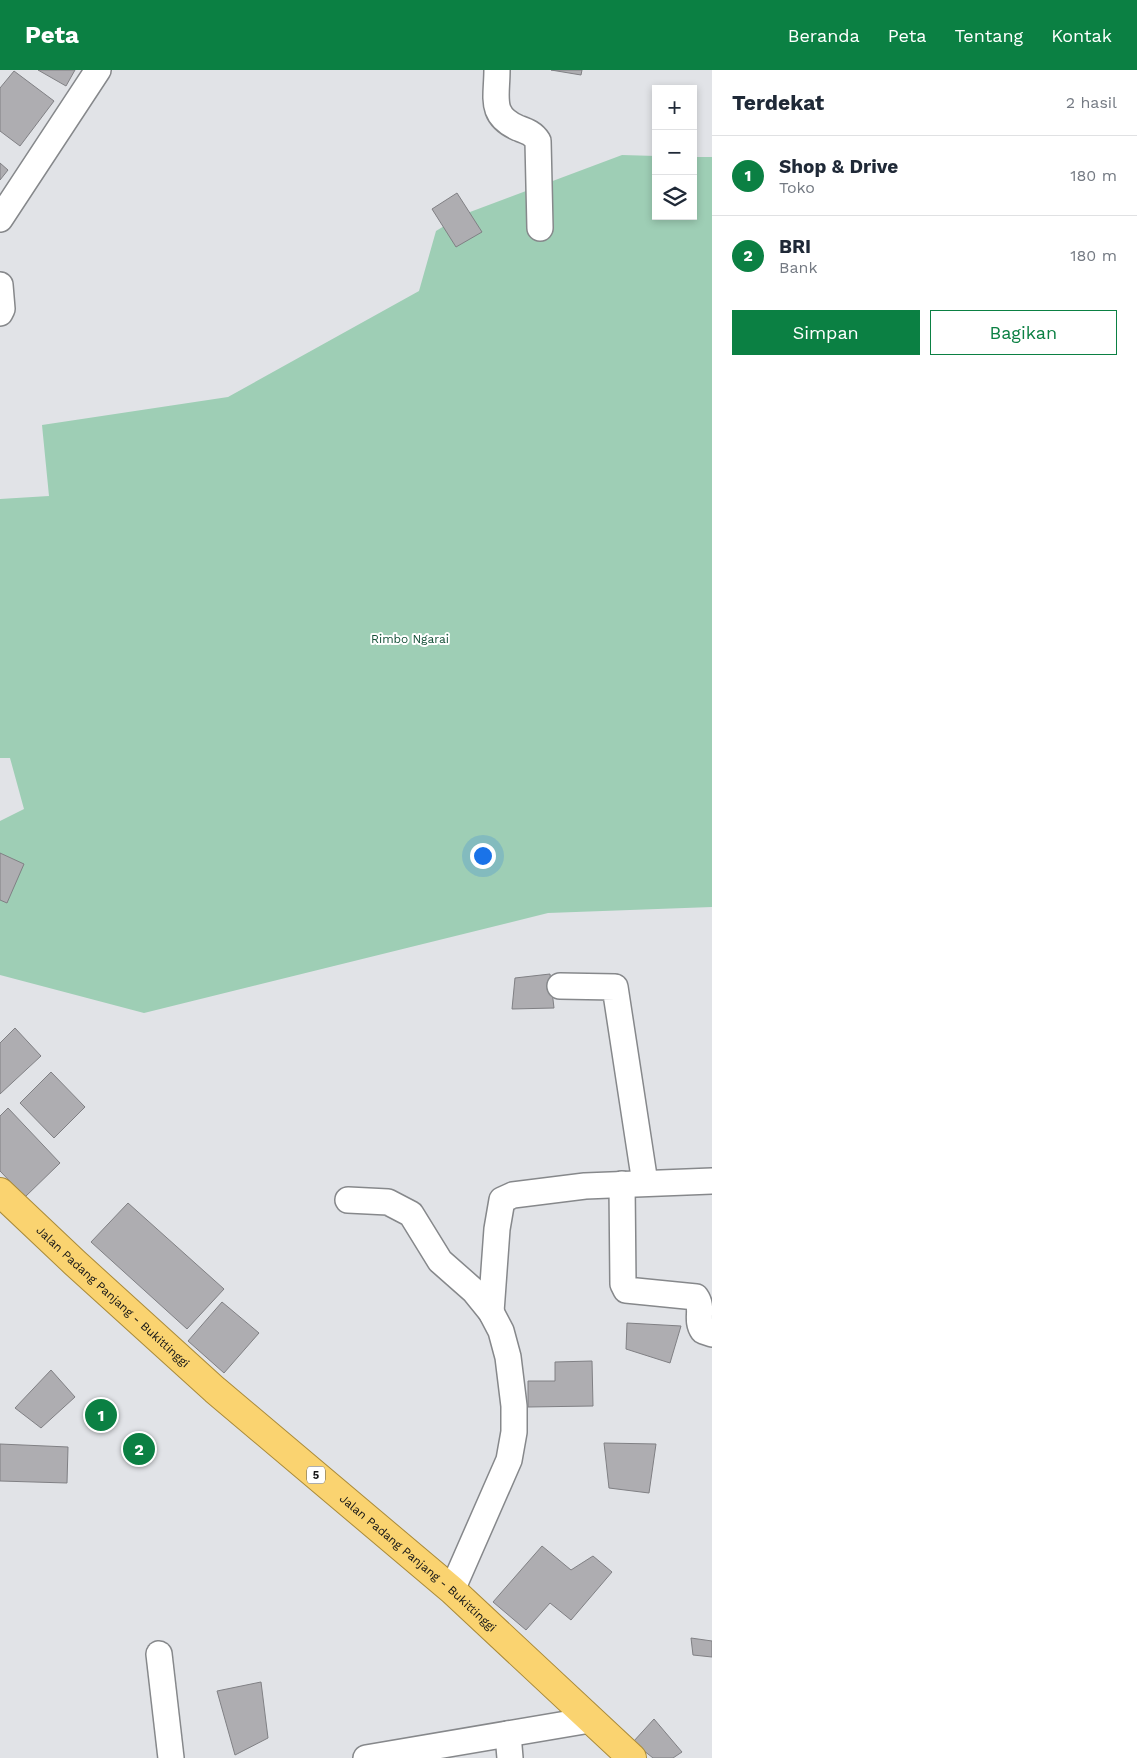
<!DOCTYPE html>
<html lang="id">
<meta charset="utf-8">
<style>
body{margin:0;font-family:"Work Sans",sans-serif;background:#f6f6f7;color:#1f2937}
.controls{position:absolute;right:15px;top:15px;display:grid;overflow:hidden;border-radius:0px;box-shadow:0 2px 8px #0003}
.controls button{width:45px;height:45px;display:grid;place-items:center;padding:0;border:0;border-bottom:1px solid #e0e1e3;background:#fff;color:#1f2937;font:25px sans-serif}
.you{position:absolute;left:482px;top:785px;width:18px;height:18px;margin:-12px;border:4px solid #fff;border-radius:50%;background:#1a73e8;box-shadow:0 0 0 8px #1a73e833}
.badge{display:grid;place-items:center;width:32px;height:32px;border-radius:50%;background:#0b8043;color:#fff;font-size:16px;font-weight:700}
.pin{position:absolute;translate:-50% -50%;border:2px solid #fff;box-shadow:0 1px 5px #0006}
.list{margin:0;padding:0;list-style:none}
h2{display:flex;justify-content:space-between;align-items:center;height:65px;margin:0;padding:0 20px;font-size:21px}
h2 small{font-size:16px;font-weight:400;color:#747a83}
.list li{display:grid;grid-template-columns:32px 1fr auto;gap:15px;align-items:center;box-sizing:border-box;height:80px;padding:0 20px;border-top:1px solid #e0e1e3}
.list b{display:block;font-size:19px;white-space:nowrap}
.list p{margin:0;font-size:16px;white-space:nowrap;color:#747a83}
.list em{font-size:16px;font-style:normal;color:#747a83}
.actions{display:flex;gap:10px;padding:15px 20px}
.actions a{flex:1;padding:11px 0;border:1px solid #0b8043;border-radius:0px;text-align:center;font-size:18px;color:#0b8043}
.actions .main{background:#0b8043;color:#fff}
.icon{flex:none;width:28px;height:28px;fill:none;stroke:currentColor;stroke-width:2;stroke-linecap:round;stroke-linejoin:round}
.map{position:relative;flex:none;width:712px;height:1688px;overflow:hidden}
header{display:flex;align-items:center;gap:30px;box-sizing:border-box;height:70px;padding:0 25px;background:#0b8043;color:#fff}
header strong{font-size:24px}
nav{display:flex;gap:28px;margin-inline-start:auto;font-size:18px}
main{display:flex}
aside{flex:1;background:#fff}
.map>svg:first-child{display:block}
.green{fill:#9eceb5}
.building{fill:#aeadb1;stroke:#808084}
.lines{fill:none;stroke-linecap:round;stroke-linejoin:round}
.minor-casing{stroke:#86888b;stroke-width:28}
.trunk-casing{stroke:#a98a39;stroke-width:30}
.minor{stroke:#fff;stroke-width:25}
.trunk{stroke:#fad370;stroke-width:28}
.labels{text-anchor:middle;stroke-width:4;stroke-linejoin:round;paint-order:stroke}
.shield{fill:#fff;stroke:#5b5c5d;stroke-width:1}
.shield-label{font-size:11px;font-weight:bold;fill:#151617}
.park-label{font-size:12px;fill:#135037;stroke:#fff}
.street-label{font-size:12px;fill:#151617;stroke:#fff}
</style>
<header>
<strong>Peta</strong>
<nav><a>Beranda</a><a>Peta</a><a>Tentang</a><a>Kontak</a></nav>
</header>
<main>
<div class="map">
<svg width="712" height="1688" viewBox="0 0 712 1688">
<rect width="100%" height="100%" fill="#e1e3e7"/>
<!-- green -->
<polygon class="green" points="622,85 656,86 656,146 693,146 693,87 712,87 712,837 548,843 144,943 0,905 0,751 24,739 10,688 0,688 0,429 49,426 42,355 228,327 419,221 436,161 462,145"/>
<!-- building -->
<g class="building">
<polygon points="38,0 75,0 66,16"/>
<polygon points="551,0 582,0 581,5"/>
<polygon points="14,1 54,31 20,76 0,61 0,18"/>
<polygon points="0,93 8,100 0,110"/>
<polygon points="457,123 482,162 456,177 432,139"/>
<polygon points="0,783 24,794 7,833 0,830"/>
<polygon points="550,904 554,938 512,939 515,908"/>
<polygon points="15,958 41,986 0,1024 0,973"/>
<polygon points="51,1002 85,1037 54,1068 20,1033"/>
<polygon points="8,1038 60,1093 25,1127 0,1101 0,1046"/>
<polygon points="128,1133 224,1219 187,1259 91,1172"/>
<polygon points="222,1232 259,1263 224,1303 188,1271"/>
<polygon points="627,1253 681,1256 670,1293 626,1279"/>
<polygon points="592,1291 593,1336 528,1337 528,1311 555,1311 555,1292"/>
<polygon points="51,1300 75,1327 41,1358 15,1338"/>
<polygon points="604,1373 656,1374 649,1423 609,1418"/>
<polygon points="0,1374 68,1377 67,1413 0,1411"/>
<polygon points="542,1476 571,1500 593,1486 612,1502 571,1550 550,1533 526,1560 493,1532"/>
<polygon points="691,1568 712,1571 712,1587 693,1585"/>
<polygon points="261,1612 268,1668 235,1685 217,1621"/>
<polygon points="654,1649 682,1682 673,1688 653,1688 633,1672"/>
</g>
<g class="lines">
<defs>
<g id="minor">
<path d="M 497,0 C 497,28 489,45 518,58 C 526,61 533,63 538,71 L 540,158"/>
<polyline points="0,149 98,0"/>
<polyline points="0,215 2,239 0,243"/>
<polyline points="560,916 615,917 645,1113"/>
<path d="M 622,1114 L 623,1214 L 626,1220 L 696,1227 C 704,1238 695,1250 703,1261 L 712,1264"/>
<polyline points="348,1130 388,1132 411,1144 440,1191 474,1221 491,1242 501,1261 508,1287 514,1336 514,1362 509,1390 452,1520"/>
<polyline points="491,1242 497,1159 502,1130 513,1125 585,1116 712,1111"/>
<polyline points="159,1584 171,1688"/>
<polyline points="508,1664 510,1688"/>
<polyline points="366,1688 590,1650"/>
</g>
<g id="trunk">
<path id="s1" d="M 0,1122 L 74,1192 L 215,1320 L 452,1520 L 632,1688"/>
</g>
</defs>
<!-- minor casing -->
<use href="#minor" class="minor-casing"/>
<!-- trunk casing -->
<use href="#trunk" class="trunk-casing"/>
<!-- minor -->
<use href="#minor" class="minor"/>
<!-- trunk -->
<use href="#trunk" class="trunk"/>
</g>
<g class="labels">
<!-- shield labels -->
<rect class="shield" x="307" y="1396.5" width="18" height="17" rx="4"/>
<g class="shield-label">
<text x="316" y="1409">5</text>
</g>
<!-- park labels -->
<g class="park-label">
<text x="410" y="573">Rimbo Ngarai</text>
</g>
<!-- street labels -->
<g class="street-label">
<text dy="4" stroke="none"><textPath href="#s1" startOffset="154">Jalan Padang Panjang - Bukittinggi</textPath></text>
<text dy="4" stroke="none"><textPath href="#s1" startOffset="559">Jalan Padang Panjang - Bukittinggi</textPath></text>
</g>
</g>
</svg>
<div class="controls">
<button>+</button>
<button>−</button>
<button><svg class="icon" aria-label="layers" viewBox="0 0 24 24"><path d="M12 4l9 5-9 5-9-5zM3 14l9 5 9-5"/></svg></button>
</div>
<div class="you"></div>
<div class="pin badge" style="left:101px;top:1345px">1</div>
<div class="pin badge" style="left:139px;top:1379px">2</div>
</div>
<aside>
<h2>Terdekat<small>2 hasil</small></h2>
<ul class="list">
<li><span class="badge">1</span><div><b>Shop &amp; Drive</b><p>Toko</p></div><em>180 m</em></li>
<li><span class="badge">2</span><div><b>BRI</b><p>Bank</p></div><em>180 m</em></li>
</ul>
<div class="actions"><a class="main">Simpan</a><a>Bagikan</a></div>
</aside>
</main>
